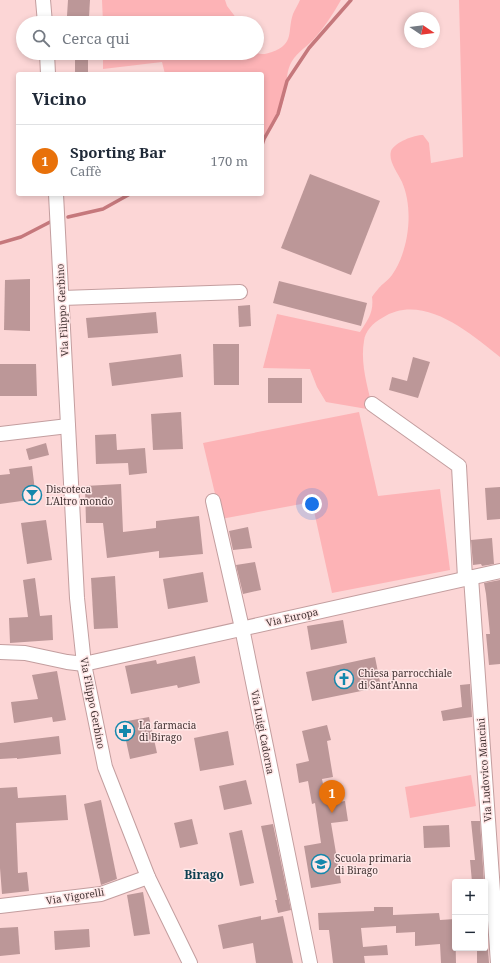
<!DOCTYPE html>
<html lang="it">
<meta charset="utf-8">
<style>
body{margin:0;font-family:"Noto Serif",serif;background:#f6f6f7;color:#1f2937}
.controls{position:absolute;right:12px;bottom:12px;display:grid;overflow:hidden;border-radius:4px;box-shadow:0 2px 6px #0003}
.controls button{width:36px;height:36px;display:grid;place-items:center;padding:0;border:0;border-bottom:1px solid #e0e1e3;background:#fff;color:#1f2937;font:20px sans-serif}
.compass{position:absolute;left:404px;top:12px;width:36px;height:36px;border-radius:50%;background:#fff;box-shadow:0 2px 6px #0003;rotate:103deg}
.you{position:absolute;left:312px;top:504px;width:14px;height:14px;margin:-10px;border:3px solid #fff;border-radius:50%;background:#1a73e8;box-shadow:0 0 0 6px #1a73e833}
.badge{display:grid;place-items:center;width:26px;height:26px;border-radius:50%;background:#7c3aed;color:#fff;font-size:13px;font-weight:700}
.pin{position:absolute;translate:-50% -33px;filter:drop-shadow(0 1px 2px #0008)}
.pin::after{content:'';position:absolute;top:21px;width:14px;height:12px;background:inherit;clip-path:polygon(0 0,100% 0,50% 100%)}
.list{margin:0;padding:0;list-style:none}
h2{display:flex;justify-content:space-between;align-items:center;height:52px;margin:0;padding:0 16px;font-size:17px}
h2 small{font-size:13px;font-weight:400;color:#747a83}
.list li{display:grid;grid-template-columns:26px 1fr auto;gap:12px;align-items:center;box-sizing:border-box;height:72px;padding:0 16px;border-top:1px solid #e0e1e3}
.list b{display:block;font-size:15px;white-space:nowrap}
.list p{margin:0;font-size:13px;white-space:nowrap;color:#747a83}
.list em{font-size:13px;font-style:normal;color:#747a83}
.icon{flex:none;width:22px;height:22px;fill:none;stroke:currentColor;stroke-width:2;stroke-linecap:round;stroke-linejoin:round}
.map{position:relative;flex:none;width:500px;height:963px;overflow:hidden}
.search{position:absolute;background:#fff;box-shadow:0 2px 6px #0003;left:16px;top:16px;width:248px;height:44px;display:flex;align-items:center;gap:10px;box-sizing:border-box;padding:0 14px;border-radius:22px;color:#747a83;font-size:15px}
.panel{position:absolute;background:#fff;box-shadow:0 2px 6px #0003;left:16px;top:72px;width:248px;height:124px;border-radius:4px}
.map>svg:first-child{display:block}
.green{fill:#fdb3b6}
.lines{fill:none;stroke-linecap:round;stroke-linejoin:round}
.stream{stroke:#c5787c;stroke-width:3.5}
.building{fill:#bc9798}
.minor-casing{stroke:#c39e9f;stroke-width:16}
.minor{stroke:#fff;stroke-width:14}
.labels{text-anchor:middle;stroke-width:3;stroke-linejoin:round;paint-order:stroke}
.street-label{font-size:10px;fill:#433434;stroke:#ffe7e7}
.poi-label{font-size:10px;fill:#433434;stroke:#ffe7e7;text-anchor:start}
.quarter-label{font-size:12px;font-weight:bold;fill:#0d4052;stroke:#ffe7e7}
</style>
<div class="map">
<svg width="500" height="963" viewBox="0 0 500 963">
<rect width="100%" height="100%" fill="#fcd6d6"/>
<!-- green -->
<g class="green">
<polygon points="102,0 225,0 227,6 240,23 103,23"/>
<path d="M 300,0 L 341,0 C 333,14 324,28 313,40 C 305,48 294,55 290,65 C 286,74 287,84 285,93 C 282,111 273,129 262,143 L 262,74 L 165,74 L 162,62 L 103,69 L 103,53 L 257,53 C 262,55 266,54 272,52 C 295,44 287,31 293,14 C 295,9 298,5 300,0 Z"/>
<path d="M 459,0 L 500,0 L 500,357 C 469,332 422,292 382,318 C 373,323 365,331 364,341 C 360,364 368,388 373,410 L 326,402 L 317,387 L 310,369 L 263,368 L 277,314 L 360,332 C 368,320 374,312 372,297 C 373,295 381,285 383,284 C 386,281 389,279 392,275 C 409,251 414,209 402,182 C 398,173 388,161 391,151 C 395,142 414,135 423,135 L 429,143 L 431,163 L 463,157 Z"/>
<polygon points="359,412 378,496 440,489 450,570 332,593 312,502 221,519 203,443"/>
<polygon points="471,775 476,806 410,818 405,787"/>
</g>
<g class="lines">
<!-- stream -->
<g class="stream">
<polyline points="262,145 264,139 278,114 287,81 309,48 351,0"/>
<polyline points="68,217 103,209 130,194"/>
<polyline points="0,243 21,237 52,221"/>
</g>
</g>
<!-- building -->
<g class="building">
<polygon points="68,0 90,0 89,17 67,16"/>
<rect x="75" y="53" width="13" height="21"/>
<polygon points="310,174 380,201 351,275 281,248"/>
<polygon points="30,279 30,331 4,330 5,280"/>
<polygon points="279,281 367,303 361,326 273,303"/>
<polygon points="250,305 251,326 239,327 238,306"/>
<polygon points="156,312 158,333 88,338 86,318"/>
<polygon points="213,344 239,344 239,385 214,385"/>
<polygon points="181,354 183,377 112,386 109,363"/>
<polygon points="413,357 430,362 418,398 389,390 392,377 407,381"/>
<polygon points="0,364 36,364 37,396 0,396"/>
<rect x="268" y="378" width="34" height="25"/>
<polygon points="181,412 183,449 153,450 151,414"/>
<polygon points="116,434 117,450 145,448 147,473 129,475 128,463 96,464 95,435"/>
<polygon points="46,443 49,455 29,460 26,449"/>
<polygon points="32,466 36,499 0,504 0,475 10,474 9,469"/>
<polygon points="121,484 123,532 156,528 156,521 199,516 203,554 159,558 159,551 107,558 103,523 86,523 85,486"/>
<polygon points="500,487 500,519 487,520 485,488"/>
<polygon points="46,520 52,560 27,564 21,523"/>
<polygon points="248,527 252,548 233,550 229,531"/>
<polygon points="492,538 494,564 482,566 481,564 473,565 471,540"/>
<polygon points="255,562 261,590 243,594 236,565"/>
<polygon points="203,572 208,602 168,609 163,579"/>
<polygon points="115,576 118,628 94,629 91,578"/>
<polygon points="35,578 40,616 52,615 53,640 10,643 9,618 28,617 23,580"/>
<polygon points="500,580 500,664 489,665 486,634 490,634 486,594 484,583"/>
<polygon points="343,620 347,643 311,650 307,626"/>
<polygon points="195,656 200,683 178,688 177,685 131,694 125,666 156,660 157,664"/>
<polygon points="375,657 381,687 312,701 306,672"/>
<polygon points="57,671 66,720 53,722 52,717 14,723 11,702 38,699 32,675"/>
<polygon points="470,684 472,717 443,721 441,711 462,707 460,685"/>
<polygon points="149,717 157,753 130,759 122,722"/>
<polygon points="327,725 331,740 327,741 333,777 322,779 327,804 345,801 348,821 331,823 341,883 311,888 304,846 321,843 315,803 312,804 308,781 299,783 296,764 309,761 302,731"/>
<polygon points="228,731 234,765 200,771 194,738"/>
<polygon points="59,736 61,754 17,759 17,758 0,759 0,743"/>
<polygon points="246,780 252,804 224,810 219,786"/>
<polygon points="17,787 18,798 66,795 68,820 16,823 18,873 27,872 29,891 2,894 0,868 0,788"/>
<polygon points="101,800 117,879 101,885 84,804"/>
<polygon points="192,819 198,844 180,848 174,823"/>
<polygon points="471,821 480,821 484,882 472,882 470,860 475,860"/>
<polygon points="273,824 291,910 278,913 275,900 277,900 261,826"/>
<polygon points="449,825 450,847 424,848 423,826"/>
<polygon points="242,830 254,883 240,886 229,833"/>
<polygon points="143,892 150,934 134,936 127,895"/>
<polygon points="374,907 393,907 393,915 439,913 440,920 455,919 456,963 441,963 440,944 415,946 415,932 396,933 396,926 361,928 363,947 387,945 388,955 364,956 365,963 333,963 329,930 319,930 318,913 374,911"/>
<polygon points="261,916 261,920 283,916 293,963 256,963 253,943 223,949 218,925"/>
<polygon points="18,927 20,954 0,956 0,928"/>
<polygon points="89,929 90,947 55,950 54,931"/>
<polygon points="477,948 488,948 489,963 477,963"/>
</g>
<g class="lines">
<defs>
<g id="minor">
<polyline points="43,0 45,23"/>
<polyline points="47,53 48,74"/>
<polyline points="56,194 77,598 84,664 105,767 148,877 190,963"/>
<polyline points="62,298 240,292"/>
<polyline points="372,404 459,466 465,578"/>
<polyline points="0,434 68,426"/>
<polyline points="213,501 242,628 310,963"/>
<polyline points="471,577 498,963"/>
<polyline points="0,652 25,653 67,662 84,664 500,571"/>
<polyline points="0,906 101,894 148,877"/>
</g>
</defs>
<!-- minor casing -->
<use href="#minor" class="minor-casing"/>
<!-- minor -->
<use href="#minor" class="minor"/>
</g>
<!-- icons -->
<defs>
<symbol id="bar-ring" viewBox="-11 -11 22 22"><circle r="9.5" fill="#ffe7e7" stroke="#1387ac" stroke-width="1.5"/><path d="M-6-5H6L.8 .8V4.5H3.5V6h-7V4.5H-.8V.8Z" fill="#1387ac"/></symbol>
<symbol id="church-ring" viewBox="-11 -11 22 22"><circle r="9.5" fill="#ffe7e7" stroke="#1387ac" stroke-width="1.5"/><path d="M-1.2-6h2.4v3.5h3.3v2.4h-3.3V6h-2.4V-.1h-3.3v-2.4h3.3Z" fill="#1387ac"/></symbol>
<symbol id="pharmacy-ring" viewBox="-11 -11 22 22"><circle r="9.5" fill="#ffe7e7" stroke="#1387ac" stroke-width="1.5"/><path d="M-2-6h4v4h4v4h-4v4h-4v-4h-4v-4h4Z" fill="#1387ac"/></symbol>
<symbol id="school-ring" viewBox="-11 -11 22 22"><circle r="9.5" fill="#ffe7e7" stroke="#1387ac" stroke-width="1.5"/><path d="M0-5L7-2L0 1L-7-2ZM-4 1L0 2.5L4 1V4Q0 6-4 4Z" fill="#1387ac"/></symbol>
</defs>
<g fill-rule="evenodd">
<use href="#bar-ring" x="21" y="484" width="22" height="22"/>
<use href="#church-ring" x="333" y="668" width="22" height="22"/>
<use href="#pharmacy-ring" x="114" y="720" width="22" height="22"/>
<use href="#school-ring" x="310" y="853" width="22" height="22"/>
</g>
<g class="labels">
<!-- street labels -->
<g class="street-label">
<text transform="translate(62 310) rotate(-93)" y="4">Via Filippo Gerbino</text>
<text transform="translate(292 617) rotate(-13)" y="4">Via Europa</text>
<text transform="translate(93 703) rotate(79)" y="4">Via Filippo Gerbino</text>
<text transform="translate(263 732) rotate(79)" y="4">Via Luigi Cadorna</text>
<text transform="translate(484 770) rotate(-94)" y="4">Via Ludovico Mancini</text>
<text transform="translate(75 896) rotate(-9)" y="4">Via Vigorelli</text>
</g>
<!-- poi labels -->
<g class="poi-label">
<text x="46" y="493">Discoteca<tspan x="46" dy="12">L'Altro mondo</tspan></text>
<text x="358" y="677">Chiesa parrocchiale<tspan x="358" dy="12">di Sant'Anna</tspan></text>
<text x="139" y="729">La farmacia<tspan x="139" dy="12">di Birago</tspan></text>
<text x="335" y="862">Scuola primaria<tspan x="335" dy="12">di Birago</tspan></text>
</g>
<!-- quarter labels -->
<g class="quarter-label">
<text x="204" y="879">Birago</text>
</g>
</g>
</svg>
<div class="controls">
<button>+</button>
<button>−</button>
</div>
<svg class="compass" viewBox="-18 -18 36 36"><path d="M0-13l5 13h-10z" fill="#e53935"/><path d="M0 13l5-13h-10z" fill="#747a83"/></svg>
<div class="you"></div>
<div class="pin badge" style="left:332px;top:813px;background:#e8710a">1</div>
<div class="search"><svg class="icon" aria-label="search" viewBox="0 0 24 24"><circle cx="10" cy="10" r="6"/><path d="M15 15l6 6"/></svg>Cerca qui</div>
<section class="panel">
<h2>Vicino<small></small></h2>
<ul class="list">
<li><span class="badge" style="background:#e8710a">1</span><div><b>Sporting Bar</b><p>Caffè</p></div><em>170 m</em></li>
</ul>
</section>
</div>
